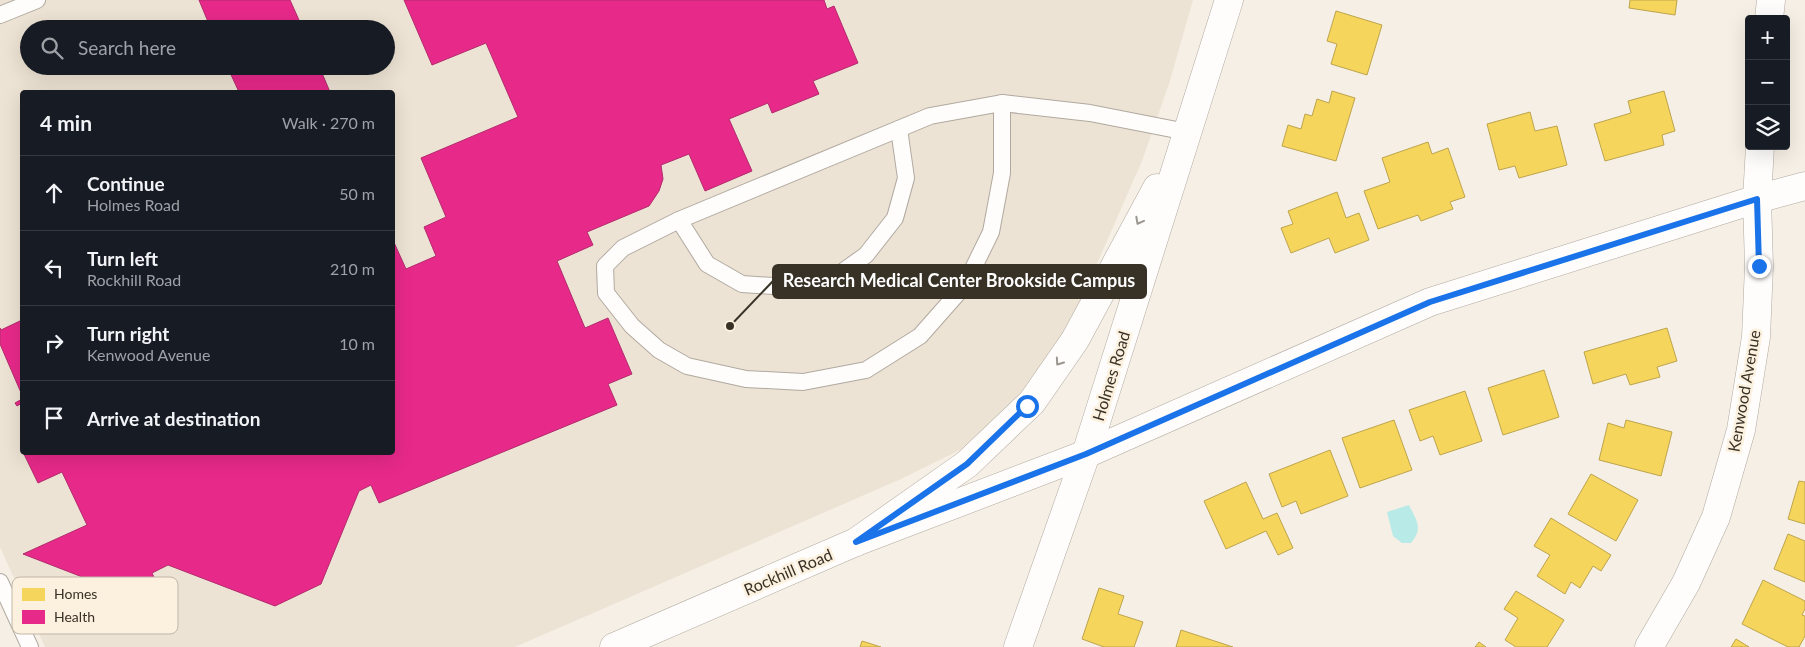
<!DOCTYPE html>
<meta charset="utf-8">
<style>
body{margin:0;font-family:Lato,sans-serif;background:#242831;color:#f1f3f6}
.controls{position:absolute;right:15px;top:15px;display:grid;overflow:hidden;border-radius:5px;box-shadow:0 5px 20px #0002}
.controls button{width:45px;height:45px;display:grid;place-items:center;padding:0;border:0;border-bottom:1px solid #363941;background:#171b24;color:#f1f3f6;font:25px sans-serif}
.stop{position:absolute;width:15px;height:15px;margin:-11px;border:4px solid #1a73e8;border-radius:50%;background:#fff}
.stop.end{background:#1a73e8;border-color:#fff;box-shadow:0 1px 5px #0008}
.list{margin:0;padding:0;list-style:none}
h2{display:flex;justify-content:space-between;align-items:center;height:65px;margin:0;padding:0 20px;font-size:21px}
h2 small{font-size:16px;font-weight:400;color:#9ea1a6}
.list li{display:grid;grid-template-columns:32px 1fr auto;gap:15px;align-items:center;box-sizing:border-box;height:75px;padding:0 20px;border-top:1px solid #363941}
.list b{display:block;font-size:19px;white-space:nowrap}
.list p{margin:0;font-size:16px;white-space:nowrap;color:#9ea1a6}
.list em{font-size:16px;font-style:normal;color:#9ea1a6}
.icon{flex:none;width:28px;height:28px;fill:none;stroke:currentColor;stroke-width:2;stroke-linecap:round;stroke-linejoin:round}
.map{position:relative;flex:none;width:1805px;height:647px;overflow:hidden}
.search{position:absolute;background:#171b24;box-shadow:0 5px 20px #0002;left:20px;top:20px;width:375px;height:55px;display:flex;align-items:center;gap:12px;box-sizing:border-box;padding:0 18px;border-radius:28px;color:#9ea1a6;font-size:19px}
.panel{position:absolute;background:#171b24;box-shadow:0 5px 20px #0002;left:20px;top:90px;width:375px;height:365px;border-radius:5px}
.map>svg:first-child{display:block}
.medical{fill:#ede3d4;fill-rule:evenodd}
.water{fill:#b8eae7}
.homes{fill:#f6d55c;stroke:#bda44c}
.health{fill:#e7298a;stroke:#b22b6c}
.lines{fill:none;stroke-linecap:round;stroke-linejoin:round}
.service-casing{stroke:#b0a9a0;stroke-width:18}
.minor-casing{stroke:#b0a9a0;stroke-width:29}
.secondary-casing{stroke:#b0a9a0;stroke-width:29}
.service{stroke:#fefdfb;stroke-width:16}
.minor{stroke:#fefdfb;stroke-width:28}
.secondary{stroke:#fefdfb;stroke-width:28}
.oneway{stroke:#9b9790}
.route{stroke:#1a73e8;stroke-width:6}
.labels{text-anchor:middle;stroke-width:5;stroke-linejoin:round;paint-order:stroke}
.street-label{font-size:16px;fill:#383126;stroke:#fcf0df}
.key{fill:#fcf0df;stroke:#c1b7a8;stroke-width:1}
.key-label{font-size:14px;fill:#383126}
.leader{fill:none;stroke:#383126;stroke-width:2}
.callout-dot{fill:#383126;stroke:#fcf0df;stroke-width:2}
.callout{fill:#383126;stroke:#383126;stroke-width:2}
.callout-label{font-size:18px;text-anchor:middle;font-weight:bold;fill:#fff}
</style>
<div class="map">
<svg width="1805" height="647" viewBox="0 0 1805 647">
<rect width="100%" height="100%" fill="#f6efe5"/>
<!-- medical -->
<path class="medical" d="M 0,0 L 1193,0 L 1169,84 L 1142,161 L 1078,307 L 1056,345 L 1019,397 L 992,425 L 962,449 L 901,479 L 515,647 L 45,647 L 0,547 ZM 29,29 L 386,29 L 386,66 L 29,66 ZM 22,92 L 392,92 L 392,452 L 22,452 Z"/>
<!-- water -->
<path class="water" d="M 1409,505 C 1416,520 1424,528 1411,543 L 1402,543 L 1393,536 L 1387,512 Z"/>
<!-- homes -->
<g class="homes">
<polygon points="1630,0 1677,0 1675,15 1629,8"/>
<polygon points="1336,11 1382,25 1367,75 1331,64 1337,44 1327,41"/>
<polygon points="1332,91 1355,98 1336,161 1282,146 1288,125 1301,129 1305,114 1312,116 1317,99 1329,103"/>
<polygon points="1664,91 1675,131 1662,135 1664,145 1605,161 1594,124 1631,113 1628,101"/>
<polygon points="1530,112 1535,131 1557,126 1567,165 1519,178 1515,166 1499,170 1487,124"/>
<polygon points="1428,142 1432,154 1448,148 1465,197 1450,202 1453,209 1421,221 1418,215 1378,229 1364,191 1390,182 1382,158"/>
<polygon points="1337,192 1346,218 1359,213 1369,240 1335,253 1329,238 1291,253 1281,228 1293,224 1288,211"/>
<polygon points="1667,328 1677,361 1657,367 1660,377 1630,385 1626,374 1593,384 1584,352"/>
<polygon points="1544,370 1559,417 1503,435 1488,388"/>
<polygon points="1465,391 1482,441 1440,455 1433,436 1420,441 1409,410"/>
<polygon points="1394,420 1412,470 1360,488 1342,438"/>
<polygon points="1626,420 1672,432 1661,476 1599,460 1608,423 1624,428"/>
<polygon points="1330,450 1348,496 1301,514 1296,501 1282,507 1269,474"/>
<polygon points="1591,474 1638,500 1616,541 1568,514"/>
<polygon points="1799,481 1805,482 1805,524 1788,519"/>
<polygon points="1246,482 1263,519 1277,513 1293,548 1278,555 1266,531 1226,549 1204,501"/>
<polygon points="1551,518 1611,555 1601,571 1593,566 1580,588 1571,582 1565,594 1537,576 1550,555 1534,546"/>
<polygon points="1788,534 1805,541 1805,582 1774,569"/>
<polygon points="1763,580 1805,601 1805,609 1802,615 1805,616 1805,636 1799,647 1788,647 1742,624"/>
<polygon points="1099,588 1124,596 1118,614 1143,622 1134,647 1104,647 1082,639"/>
<polygon points="1516,591 1564,620 1547,647 1516,647 1505,640 1518,618 1504,609"/>
<polygon points="1181,630 1233,647 1176,647"/>
<polygon points="1736,639 1749,647 1731,647"/>
<polygon points="862,641 881,647 860,647"/>
<polygon points="1479,642 1486,647 1475,647"/>
</g>
<!-- health -->
<g class="health">
<polygon points="199,0 290,0 303,29 211,29"/>
<polygon points="404,0 824,0 827,9 834,6 858,63 813,81 819,94 772,113 768,103 729,119 752,171 705,191 689,154 661,165 663,179 659,191 649,206 587,232 593,245 557,261 585,328 608,318 632,374 608,384 617,405 379,503 371,485 359,491 321,584 275,606 168,565 152,573 170,611 23,554 87,525 62,472 38,483 23,452 392,452 392,238 406,269 436,256 424,227 446,217 421,158 518,117 486,43 432,65"/>
<polygon points="227,66 319,66 330,92 239,92"/>
<polygon points="22,320 22,395 0,344 0,328 1,330"/>
<polygon points="22,399 22,403 17,406 15,403"/>
</g>
<g class="lines">
<defs>
<g id="service">
<polyline points="0,15 37,0"/>
<polyline points="899,129 906,178 895,218 866,255 831,280 788,287 742,284 707,264 679,220 623,248 605,266 606,293 632,326 659,350 687,366 746,379 803,382 866,370 920,336 965,285 991,232 1002,173 1002,103"/>
<polyline points="679,220 930,116 1002,103 1090,113 1187,132"/>
<polyline points="0,582 30,647"/>
</g>
<g id="minor">
<polyline points="1769,19 1771,0"/>
<polyline points="1086,454 1430,302 1757,199 1805,186"/>
<polyline points="1649,647 1686,583 1716,517 1741,430 1756,337 1759,266 1757,199 1760,146"/>
</g>
<g id="secondary">
<polyline points="856,542 967,464 1032,402 1075,340 1157,188"/>
<polyline points="614,647 856,542 1086,454"/>
<polyline points="1018,647 1086,454 1229,0"/>
</g>
</defs>
<!-- service casing -->
<use href="#service" class="service-casing"/>
<!-- minor casing -->
<use href="#minor" class="minor-casing"/>
<!-- secondary casing -->
<use href="#secondary" class="secondary-casing"/>
<!-- service -->
<use href="#service" class="service"/>
<!-- minor -->
<use href="#minor" class="minor"/>
<!-- secondary -->
<use href="#secondary" class="secondary"/>
</g>
<!-- one-way arrows -->
<defs><path id="oneway-chevron" d="M-2-3.5L2.5 0L-2 3.5" fill="none" stroke-width="1.6" stroke-linecap="round" stroke-linejoin="round" transform="scale(1.25)"/></defs>
<g class="oneway">
<use href="#oneway-chevron" transform="translate(1139 221) rotate(118)"/>
<use href="#oneway-chevron" transform="translate(1059 362) rotate(125)"/>
</g>
<g class="lines">
<!-- route -->
<polyline class="route" points="1027,406 967,464 856,542 1086,454 1430,302 1757,199 1759,266"/>
</g>
<g class="labels">
<!-- street labels -->
<g class="street-label">
<text transform="translate(1111 376) rotate(-73)" y="6">Holmes Road</text>
<text transform="translate(1744 391) rotate(-80)" y="6">Kenwood Avenue</text>
<text transform="translate(788 572) rotate(-23)" y="6">Rockhill Road</text>
</g>
</g>
<!-- legend -->
<rect x="12" y="577" width="166" height="57" rx="8" class="key"/>
<rect x="22" y="588" width="23" height="13" fill="#f6d55c"/>
<rect x="22" y="610" width="23" height="14" fill="#e7298a"/>
<g class="key-label">
<text x="54" y="599">Homes</text>
<text x="54" y="622">Health</text>
</g>
<!-- callouts -->
<path class="leader" d="M730 326L773 281"/>
<circle class="callout-dot" cx="730" cy="326" r="5"/>
<rect class="callout" x="773" y="265" width="373" height="33" rx="5"/>
<g class="callout-label">
<text x="959" y="287">Research Medical Center Brookside Campus</text>
</g>
</svg>
<div class="controls">
<button>+</button>
<button>−</button>
<button><svg class="icon" aria-label="layers" viewBox="0 0 24 24"><path d="M12 4l9 5-9 5-9-5zM3 14l9 5 9-5"/></svg></button>
</div>
<div class="stop" style="left:1027px;top:406px"></div>
<div class="stop end" style="left:1759px;top:266px"></div>
<div class="search"><svg class="icon" aria-label="search" viewBox="0 0 24 24"><circle cx="10" cy="10" r="6"/><path d="M15 15l6 6"/></svg>Search here</div>
<section class="panel">
<h2>4 min<small>Walk · 270 m</small></h2>
<ul class="list">
<li><svg class="icon" aria-label="ahead" viewBox="0 0 24 24"><path d="M12 20V5M6 11l6-6 6 6"/></svg><div><b>Continue</b><p>Holmes Road</p></div><em>50 m</em></li>
<li><svg class="icon" aria-label="left" viewBox="0 0 24 24"><path d="M17 20v-9H6M10 6l-5 5 5 5"/></svg><div><b>Turn left</b><p>Rockhill Road</p></div><em>210 m</em></li>
<li><svg class="icon" aria-label="right" viewBox="0 0 24 24"><path d="M7 20v-9h11M14 6l5 5-5 5"/></svg><div><b>Turn right</b><p>Kenwood Avenue</p></div><em>10 m</em></li>
<li><svg class="icon" aria-label="arrive" viewBox="0 0 24 24"><path d="M6 21V4h12l-3 4 3 4H6"/></svg><div><b>Arrive at destination</b></div></li>
</ul>
</section>
</div>
